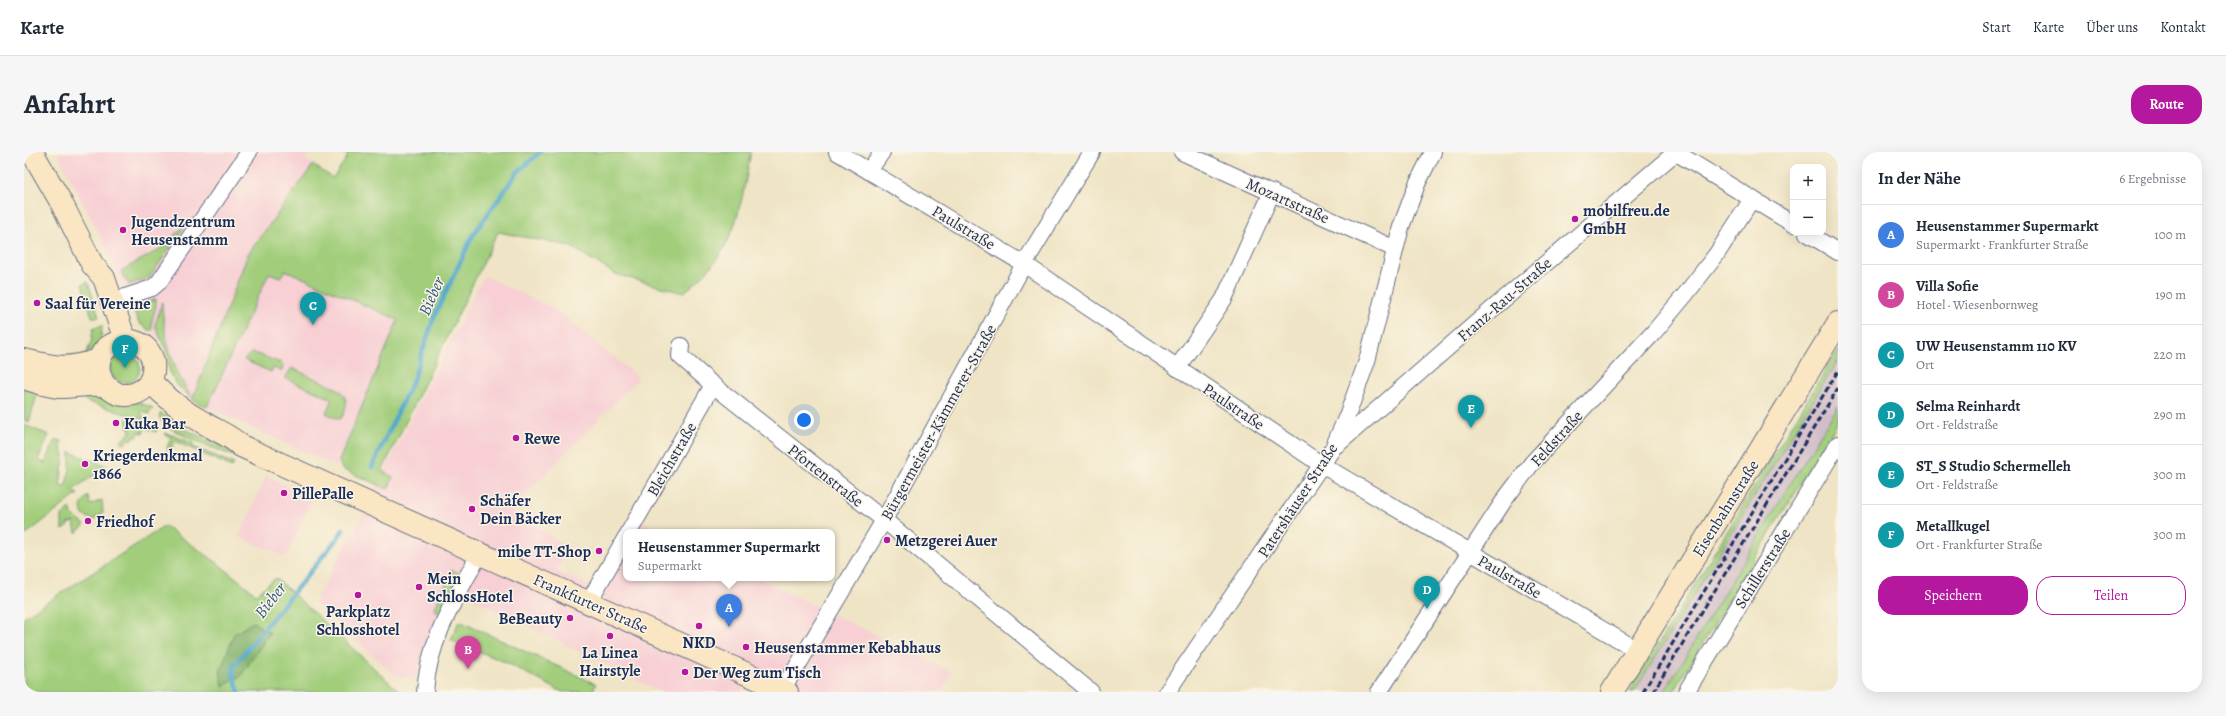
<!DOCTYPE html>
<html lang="de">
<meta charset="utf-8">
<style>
body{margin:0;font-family:Alegreya,serif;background:#f6f6f7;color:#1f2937}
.controls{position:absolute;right:12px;top:12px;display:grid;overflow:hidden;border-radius:8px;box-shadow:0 4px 16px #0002}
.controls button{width:36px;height:36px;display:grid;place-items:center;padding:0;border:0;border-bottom:1px solid #e0e1e3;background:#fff;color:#1f2937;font:20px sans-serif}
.you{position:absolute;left:780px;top:268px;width:14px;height:14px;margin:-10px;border:3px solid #fff;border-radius:50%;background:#1a73e8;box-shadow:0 0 0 6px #1a73e833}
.badge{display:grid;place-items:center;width:26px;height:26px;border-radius:50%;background:#b5179e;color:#fff;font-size:13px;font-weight:700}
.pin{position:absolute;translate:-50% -33px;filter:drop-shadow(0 1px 2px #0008)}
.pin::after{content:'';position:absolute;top:21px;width:14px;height:12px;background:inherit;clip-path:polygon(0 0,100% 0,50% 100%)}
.popup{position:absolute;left:599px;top:377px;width:212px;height:52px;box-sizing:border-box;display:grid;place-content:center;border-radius:8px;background:#fff;filter:drop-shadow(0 1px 3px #0005);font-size:13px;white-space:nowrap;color:#747a83}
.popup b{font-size:15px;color:#1f2937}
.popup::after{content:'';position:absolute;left:50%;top:100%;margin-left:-8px;border:8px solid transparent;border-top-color:#fff}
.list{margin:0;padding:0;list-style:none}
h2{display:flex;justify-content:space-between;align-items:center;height:52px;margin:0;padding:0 16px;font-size:17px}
h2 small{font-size:13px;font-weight:400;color:#747a83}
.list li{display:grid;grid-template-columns:26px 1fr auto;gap:12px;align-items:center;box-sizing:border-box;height:60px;padding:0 16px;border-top:1px solid #e0e1e3}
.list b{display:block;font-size:15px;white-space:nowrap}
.list p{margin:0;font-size:13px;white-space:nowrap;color:#747a83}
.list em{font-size:13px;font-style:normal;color:#747a83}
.actions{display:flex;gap:8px;padding:12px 16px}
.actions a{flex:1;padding:9px 0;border:1px solid #b5179e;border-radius:16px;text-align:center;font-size:14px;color:#b5179e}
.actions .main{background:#b5179e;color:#fff}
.map{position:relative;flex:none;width:1814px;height:540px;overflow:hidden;border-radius:16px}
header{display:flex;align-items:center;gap:24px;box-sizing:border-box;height:56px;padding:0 20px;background:#fff;border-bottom:1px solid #e0e1e3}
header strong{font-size:19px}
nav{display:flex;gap:22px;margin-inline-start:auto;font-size:14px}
.intro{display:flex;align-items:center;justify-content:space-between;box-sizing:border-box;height:96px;padding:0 24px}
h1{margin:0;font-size:28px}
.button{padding:10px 18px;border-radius:16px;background:#b5179e;color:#fff;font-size:14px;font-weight:700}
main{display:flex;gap:24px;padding:0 24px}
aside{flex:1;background:#fff;border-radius:16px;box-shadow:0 4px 16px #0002}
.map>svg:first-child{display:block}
.built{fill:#f7cfd4}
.industrial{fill:#d2bdc8}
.green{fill:#a2ce7b;stroke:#5e7e6c}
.forest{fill:#81b16b;stroke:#4e7064}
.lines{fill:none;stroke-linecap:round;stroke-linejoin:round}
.stream{stroke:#52a8ce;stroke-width:4.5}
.street-casing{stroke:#656e82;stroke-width:18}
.secondary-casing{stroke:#656e82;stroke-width:24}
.street{stroke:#fff;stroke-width:16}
.secondary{stroke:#fbe6c4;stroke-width:22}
.rail{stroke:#1b2f5e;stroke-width:3;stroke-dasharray:6 3;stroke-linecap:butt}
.poi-dot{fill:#b5179e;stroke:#fcf5e5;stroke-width:1.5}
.labels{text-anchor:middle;stroke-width:3;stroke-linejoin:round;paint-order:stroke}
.street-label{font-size:16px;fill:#1b2f5e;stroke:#fcf5e5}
.poi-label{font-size:16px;font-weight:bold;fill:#1b2f5e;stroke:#fcf5e5;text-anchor:start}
.water-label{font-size:17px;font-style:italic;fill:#2e5985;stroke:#fcf5e5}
</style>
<header>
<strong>Karte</strong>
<nav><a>Start</a><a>Karte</a><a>Über uns</a><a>Kontakt</a></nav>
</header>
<div class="intro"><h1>Anfahrt</h1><a class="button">Route</a></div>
<main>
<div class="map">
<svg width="1814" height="540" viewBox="0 0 1814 540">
<rect width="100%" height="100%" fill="#fcf5e5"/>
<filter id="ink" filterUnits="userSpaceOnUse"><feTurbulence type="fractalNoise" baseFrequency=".025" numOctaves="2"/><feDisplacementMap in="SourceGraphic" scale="8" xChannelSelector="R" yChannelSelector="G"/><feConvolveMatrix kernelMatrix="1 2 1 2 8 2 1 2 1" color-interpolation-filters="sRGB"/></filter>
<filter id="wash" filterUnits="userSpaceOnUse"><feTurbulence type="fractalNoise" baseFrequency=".012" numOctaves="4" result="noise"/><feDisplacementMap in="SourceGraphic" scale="16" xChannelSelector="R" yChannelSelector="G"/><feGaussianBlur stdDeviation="0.9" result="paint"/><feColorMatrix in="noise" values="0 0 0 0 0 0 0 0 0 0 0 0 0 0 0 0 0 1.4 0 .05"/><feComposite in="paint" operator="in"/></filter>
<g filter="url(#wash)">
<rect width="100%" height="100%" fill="#efe4c5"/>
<!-- built -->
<g class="built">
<polygon points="33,0 285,0 281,7 289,13 225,102 374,168 313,315 168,248 149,220 142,197 134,185 117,173 110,162 85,101"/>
<polygon points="460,124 531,157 615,226 486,358 545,396 532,419 570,436 609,365 639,380 602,380 602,426 734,426 928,520 918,540 749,540 725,528 717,540 637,540 428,436 408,481 391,528 372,524 290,450 337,367 353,333"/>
<polygon points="242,324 289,345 262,405 215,385"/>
</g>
<!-- industrial -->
<polygon class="industrial" points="1814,208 1814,254 1640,540 1610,540"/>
<!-- green -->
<g class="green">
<path d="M 319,0 L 727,0 C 715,62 712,100 659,141 L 591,122 L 546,94 L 474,80 L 358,319 L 369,325 L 364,337 L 318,317 L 315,309 L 374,168 L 261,118 L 257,125 L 245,121 L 183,255 L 168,248 L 224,102 L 289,13 L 309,26 L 324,4 Z"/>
<polygon points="164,70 126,125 105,133 97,119 136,97"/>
<polygon points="64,130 75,165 68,165 67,162 58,132"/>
<path d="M 132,147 C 134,156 126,166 128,177 L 126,179 L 115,171 L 110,159 L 114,154 Z"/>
<path d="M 138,150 C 140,186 148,215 167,245 L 153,233 L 146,222 L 143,202 L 131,173 Z"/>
<path d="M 78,173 C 78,189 74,196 61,204 L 67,191 L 69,177 Z"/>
<polygon points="1814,198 1814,208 1610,540 1605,540"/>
<polygon points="228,200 257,211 259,216 257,219 249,216 247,220 220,208"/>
<circle cx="101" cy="216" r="15"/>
<path d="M 268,216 L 314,237 C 324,245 324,254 318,265 L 314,267 L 302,261 L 308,247 L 261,226 Z"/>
<polygon points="0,231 14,239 5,270 0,268"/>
<polygon points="59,239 116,251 129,256 125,262 120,259 117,262 122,266 118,267 64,250 61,248"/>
<polygon points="1814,254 1814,270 1649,540 1640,540"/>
<path d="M 137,261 L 165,279 L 211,300 L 209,304 C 194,297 138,279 135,264 Z"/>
<polygon points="102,267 133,277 132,280 121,276 119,281 115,280 113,285 109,284 107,288 103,287 101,292 96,290 106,281 106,276 104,276"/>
<polygon points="0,273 25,283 14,308 21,311 32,287 38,289 36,293 40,304 36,334 41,335 46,317 46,300 82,314 48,339 54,342 0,384"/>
<polygon points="142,281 169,291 168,294 210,312 208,315 151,289 145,301 143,296 147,285 140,282"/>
<path d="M 64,344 L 66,353 L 78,348 L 79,361 L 69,368 L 59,363 C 55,354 58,351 64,344 Z"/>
<polygon points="46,356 48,363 61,373 52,381 50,370 43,372 44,374 38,378 38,363"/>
<polygon points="141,374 192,410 232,442 252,426 376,540 0,540 0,465"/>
<polygon points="428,418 435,421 417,461 410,458"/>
<polygon points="435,469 572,532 568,540 538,540 481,510 427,488"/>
</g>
<!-- forest -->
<polygon class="forest" points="229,470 246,481 216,525 199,534 196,520 210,482"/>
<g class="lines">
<!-- stream -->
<g class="stream">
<polyline points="348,315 389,228 410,165 449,83 492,22 516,0"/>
<polyline points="215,540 209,522 210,514 312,388 319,378"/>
</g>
</g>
</g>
<g filter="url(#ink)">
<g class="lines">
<defs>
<g id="street">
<polyline points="813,0 1000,112 1298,313 1613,498"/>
<polyline points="1158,0 1371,97"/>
<polyline points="1651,0 1769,72"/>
<polyline points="845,19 858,0"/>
<polyline points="1783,81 1814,100"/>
<polyline points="89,149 128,136 135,130 225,0"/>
<polyline points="657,194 656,204 689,233 860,368 1067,540"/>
<polyline points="1153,216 1200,147 1248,40"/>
<polyline points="1314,292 1452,171 1652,0"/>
<polyline points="605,380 689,233"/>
<polyline points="564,451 602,385"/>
<path d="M 401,540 C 404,489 432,445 456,401"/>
<polyline points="755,540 771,518 860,368 1000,112 1068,0"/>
<polyline points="1143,540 1309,296 1323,264 1343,209 1377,75 1393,32 1409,0"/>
<polyline points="1355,540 1481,347 1508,311 1630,180 1661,143 1692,103 1728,47"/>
<polyline points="1662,540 1814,292"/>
</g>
<g id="secondary">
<polyline points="8,0 37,50 68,112 80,126 101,188"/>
<path d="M 0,208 C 33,216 42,218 75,208"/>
<path d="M 0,226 C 12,230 23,234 35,235 C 47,236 71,230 81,234 C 89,238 92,244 103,243 C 111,243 118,239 124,233 C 129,226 130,218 129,210 C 120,170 54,191 81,234"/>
<path d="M 126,229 C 142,246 160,260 180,271 C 193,279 207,284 217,294 L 763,540"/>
<polyline points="1588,540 1814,171"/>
</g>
</defs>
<!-- street casing -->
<use href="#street" class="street-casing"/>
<!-- secondary casing -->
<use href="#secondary" class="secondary-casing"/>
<!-- street -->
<use href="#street" class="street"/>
<!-- secondary -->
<use href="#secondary" class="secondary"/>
<!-- rail -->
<g class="rail">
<polyline points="1619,540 1814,219"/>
<polyline points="1629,540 1814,236"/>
</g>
</g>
</g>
<!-- markers -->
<g class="poi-dot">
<circle cx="1551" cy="67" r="4"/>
<circle cx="99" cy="78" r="4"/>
<circle cx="13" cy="151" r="4"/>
<circle cx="92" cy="271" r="4"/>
<circle cx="492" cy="286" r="4"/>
<circle cx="61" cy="312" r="4"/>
<circle cx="260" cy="341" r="4"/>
<circle cx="448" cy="357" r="4"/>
<circle cx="64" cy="369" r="4"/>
<circle cx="863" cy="388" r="4"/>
<circle cx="575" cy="399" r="4"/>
<circle cx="395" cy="435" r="4"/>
<circle cx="334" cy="443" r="4"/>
<circle cx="546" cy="466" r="4"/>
<circle cx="675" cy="474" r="4"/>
<circle cx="586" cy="484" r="4"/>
<circle cx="722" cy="495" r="4"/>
<circle cx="661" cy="520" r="4"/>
</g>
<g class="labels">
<!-- street labels -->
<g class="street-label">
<text transform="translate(1264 48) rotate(24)" y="6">Mozartstraße</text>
<text transform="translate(940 75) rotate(31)" y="6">Paulstraße</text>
<text transform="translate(1480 147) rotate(-41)" y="6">Franz-Rau-Straße</text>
<text transform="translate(1210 254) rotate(34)" y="6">Paulstraße</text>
<text transform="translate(914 270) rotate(-61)" y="6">Bürgermeister-Kämmerer-Straße</text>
<text transform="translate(1532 286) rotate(-48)" y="6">Feldstraße</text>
<text transform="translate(647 307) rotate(-60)" y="6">Bleichstraße</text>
<text transform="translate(802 323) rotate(38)" y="6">Pfortenstraße</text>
<text transform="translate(1273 348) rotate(-57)" y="6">Patershäuser Straße</text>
<text transform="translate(1701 356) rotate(-58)" y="6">Eisenbahnstraße</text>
<text transform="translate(1738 416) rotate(-58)" y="6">Schillerstraße</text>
<text transform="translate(1486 424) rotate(30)" y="6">Paulstraße</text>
<text transform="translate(567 451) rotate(24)" y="6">Frankfurter Straße</text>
</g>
<!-- poi labels -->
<g class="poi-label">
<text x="1559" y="64">mobilfreu.de<tspan x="1559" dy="18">GmbH</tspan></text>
<text x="107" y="75">Jugendzentrum<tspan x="107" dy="18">Heusenstamm</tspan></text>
<text x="21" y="157">Saal für Vereine</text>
<text x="100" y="277">Kuka Bar</text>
<text x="500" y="292">Rewe</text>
<text x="69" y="309">Kriegerdenkmal<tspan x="69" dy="18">1866</tspan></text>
<text x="268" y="347">PillePalle</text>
<text x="456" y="354">Schäfer<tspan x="456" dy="18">Dein Bäcker</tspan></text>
<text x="72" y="375">Friedhof</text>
<text x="871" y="394">Metzgerei Auer</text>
<text x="567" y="405" text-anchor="end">mibe TT-Shop</text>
<text x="403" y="432">Mein<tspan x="403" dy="18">SchlossHotel</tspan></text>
<text x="334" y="465" text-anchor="middle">Parkplatz<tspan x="334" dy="18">Schlosshotel</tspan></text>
<text x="538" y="472" text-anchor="end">BeBeauty</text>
<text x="675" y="496" text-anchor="middle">NKD</text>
<text x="730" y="501">Heusenstammer Kebabhaus</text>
<text x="586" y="506" text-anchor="middle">La Linea<tspan x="586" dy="18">Hairstyle</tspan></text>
<text x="669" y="526">Der Weg zum Tisch</text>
</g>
<!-- water labels -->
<g class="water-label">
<text transform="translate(407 144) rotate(-66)" y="6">Bieber</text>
<text transform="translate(246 448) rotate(-52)" y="6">Bieber</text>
</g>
</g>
</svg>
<div class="controls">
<button>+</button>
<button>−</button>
</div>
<div class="you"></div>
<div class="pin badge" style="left:705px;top:475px;background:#3f7fe0">A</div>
<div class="popup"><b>Heusenstammer Supermarkt</b>Supermarkt</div>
<div class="pin badge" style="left:444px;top:517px;background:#d1479c">B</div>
<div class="pin badge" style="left:289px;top:173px;background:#0f9aa8">C</div>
<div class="pin badge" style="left:1403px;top:457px;background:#0f9aa8">D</div>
<div class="pin badge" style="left:1447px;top:276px;background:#0f9aa8">E</div>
<div class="pin badge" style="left:101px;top:216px;background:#0f9aa8">F</div>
</div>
<aside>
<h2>In der Nähe<small>6 Ergebnisse</small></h2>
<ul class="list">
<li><span class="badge" style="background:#3f7fe0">A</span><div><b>Heusenstammer Supermarkt</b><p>Supermarkt · Frankfurter Straße</p></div><em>100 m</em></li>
<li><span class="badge" style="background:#d1479c">B</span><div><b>Villa Sofie</b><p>Hotel · Wiesenbornweg</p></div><em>190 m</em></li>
<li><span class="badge" style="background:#0f9aa8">C</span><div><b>UW Heusenstamm 110 KV</b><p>Ort</p></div><em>220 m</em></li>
<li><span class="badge" style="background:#0f9aa8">D</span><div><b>Selma Reinhardt</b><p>Ort · Feldstraße</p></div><em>290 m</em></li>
<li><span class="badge" style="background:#0f9aa8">E</span><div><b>ST_S Studio Schermelleh</b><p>Ort · Feldstraße</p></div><em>300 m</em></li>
<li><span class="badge" style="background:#0f9aa8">F</span><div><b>Metallkugel</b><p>Ort · Frankfurter Straße</p></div><em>300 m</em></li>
</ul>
<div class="actions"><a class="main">Speichern</a><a>Teilen</a></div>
</aside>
</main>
